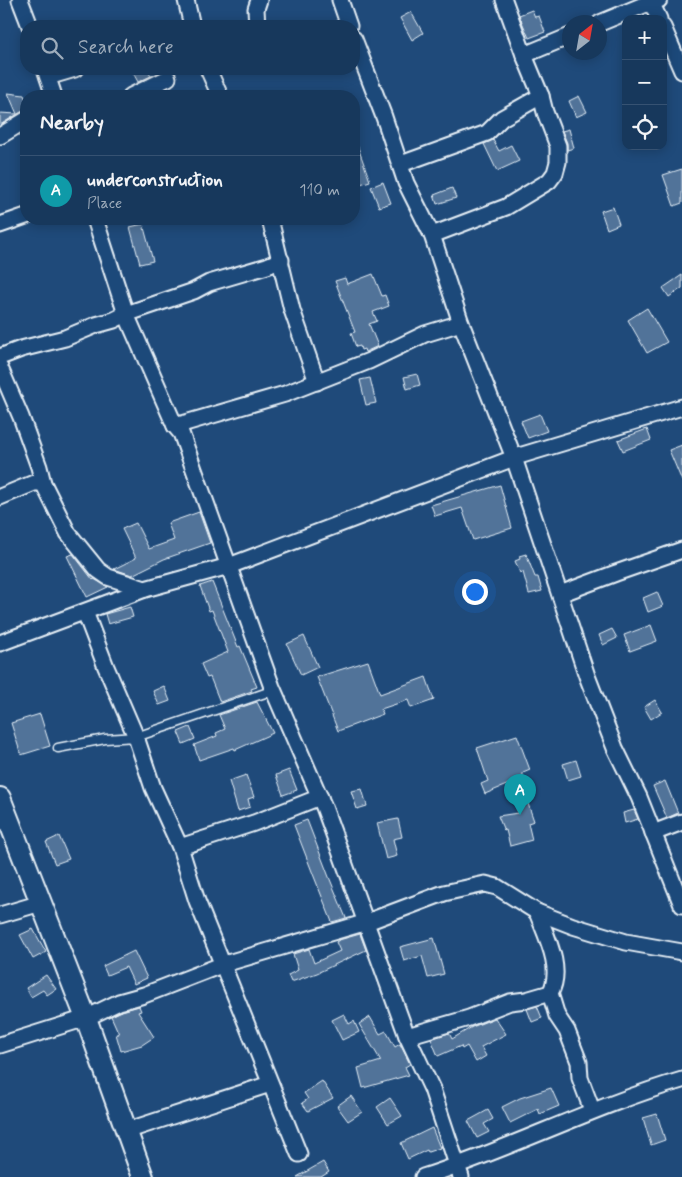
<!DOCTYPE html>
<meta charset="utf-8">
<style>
body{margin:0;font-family:Mynerve,sans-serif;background:#203f62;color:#f1f3f6}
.controls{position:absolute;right:15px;top:15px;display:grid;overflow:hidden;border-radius:10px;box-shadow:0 2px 12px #0003}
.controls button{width:45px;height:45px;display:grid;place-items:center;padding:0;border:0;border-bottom:1px solid #365272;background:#17385c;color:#f1f3f6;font:25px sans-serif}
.compass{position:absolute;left:562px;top:15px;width:45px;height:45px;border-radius:50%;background:#17385c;box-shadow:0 2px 12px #0003;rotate:31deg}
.you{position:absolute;left:474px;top:591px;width:18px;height:18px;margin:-12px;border:4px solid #fff;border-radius:50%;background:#1a73e8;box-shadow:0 0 0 8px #1a73e833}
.badge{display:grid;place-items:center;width:32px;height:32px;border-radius:50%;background:#8bbbb9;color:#fff;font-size:16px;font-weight:700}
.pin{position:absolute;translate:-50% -41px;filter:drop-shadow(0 1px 2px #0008)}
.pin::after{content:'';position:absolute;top:26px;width:18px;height:15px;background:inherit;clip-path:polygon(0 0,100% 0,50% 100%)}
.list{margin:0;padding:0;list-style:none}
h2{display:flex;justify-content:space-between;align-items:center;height:65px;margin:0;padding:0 20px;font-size:21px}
h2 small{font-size:16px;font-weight:400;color:#9eacbb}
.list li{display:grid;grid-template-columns:32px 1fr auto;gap:15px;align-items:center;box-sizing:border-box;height:70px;padding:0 20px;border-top:1px solid #365272}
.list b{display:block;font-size:19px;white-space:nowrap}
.list p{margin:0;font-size:16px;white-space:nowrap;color:#9eacbb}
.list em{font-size:16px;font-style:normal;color:#9eacbb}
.icon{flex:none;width:28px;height:28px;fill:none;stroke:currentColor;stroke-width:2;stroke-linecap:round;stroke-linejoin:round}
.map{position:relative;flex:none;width:682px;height:1177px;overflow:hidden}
.search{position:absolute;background:#17385c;box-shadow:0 2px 12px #0003;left:20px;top:20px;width:340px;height:55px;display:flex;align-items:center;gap:12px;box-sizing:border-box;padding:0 18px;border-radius:20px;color:#9eacbb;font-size:19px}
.panel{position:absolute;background:#17385c;box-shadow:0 2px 12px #0003;left:20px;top:90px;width:340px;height:135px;border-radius:20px}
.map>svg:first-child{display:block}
.building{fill:#517399;stroke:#e8f1f8}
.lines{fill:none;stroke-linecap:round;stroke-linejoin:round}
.service-casing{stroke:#e8f1f8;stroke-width:11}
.minor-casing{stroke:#e8f1f8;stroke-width:19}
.tertiary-casing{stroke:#e8f1f8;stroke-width:24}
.service{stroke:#1f4a7a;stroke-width:8}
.minor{stroke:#1f4a7a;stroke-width:15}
.tertiary{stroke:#1f4a7a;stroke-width:20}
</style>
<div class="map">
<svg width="682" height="1177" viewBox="0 0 682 1177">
<rect width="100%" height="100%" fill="#1f4a7a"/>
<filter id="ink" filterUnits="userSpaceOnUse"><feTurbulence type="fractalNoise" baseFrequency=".02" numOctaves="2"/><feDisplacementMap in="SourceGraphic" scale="10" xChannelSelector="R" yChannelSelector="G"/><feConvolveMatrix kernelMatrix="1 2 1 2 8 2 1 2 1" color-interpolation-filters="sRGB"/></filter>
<g filter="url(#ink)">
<!-- building -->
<g class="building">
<polygon points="532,10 535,17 539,16 545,32 529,38 519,15"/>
<polygon points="411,12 423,33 412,40 400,18"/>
<polygon points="131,69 148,69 151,76 138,82"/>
<polygon points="8,93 24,95 26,100 26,111 21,112 0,125 0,113 17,114"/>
<polygon points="579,96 587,112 576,117 569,101"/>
<polygon points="569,129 574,148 567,150 567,143 562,131"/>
<polygon points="354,139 355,139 370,181 354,186"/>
<polygon points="493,140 499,151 511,145 519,161 497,171 484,144"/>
<polygon points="682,169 682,203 674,206 663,175"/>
<polygon points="383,182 391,203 379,207 371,187"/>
<polygon points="452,188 456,198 437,204 434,195"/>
<polygon points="613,207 619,224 607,229 601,211"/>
<polygon points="143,224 153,261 140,264 130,227"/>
<polygon points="373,274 382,296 385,295 389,306 373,312 377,321 369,324 378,346 365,352 364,349 361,350 360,346 356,347 351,333 355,332 335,281 345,278 347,284"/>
<polygon points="682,275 682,288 669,297 663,288"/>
<polygon points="647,308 667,342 647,353 628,320"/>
<polygon points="417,374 420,385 407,389 404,377"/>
<polygon points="370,378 376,403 366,405 360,380"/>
<polygon points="540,414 547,431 528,438 521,421"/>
<polygon points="647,429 651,440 623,451 618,440"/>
<polygon points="682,445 682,481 669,450"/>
<polygon points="500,485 512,528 473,540 462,508 435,516 431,505"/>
<polygon points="199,512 210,543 164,559 132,575 114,569 136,558 122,529 136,523 149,549 174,540 168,523"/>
<polygon points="73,554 93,580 94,579 108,587 87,597 67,556"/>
<polygon points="526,554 535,577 538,577 542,591 529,594 523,572 520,573 515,561 520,559 519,556"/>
<polygon points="212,582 238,647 240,646 257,687 251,689 252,691 220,702 210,677 207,678 201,664 228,652 212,610 209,611 200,586"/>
<polygon points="657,592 663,606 648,612 643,598"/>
<polygon points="130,607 133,617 108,624 105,614"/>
<polygon points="651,625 657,641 630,651 624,635"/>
<polygon points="612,629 617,638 603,645 599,635"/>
<polygon points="304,636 318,667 301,675 287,644"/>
<polygon points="368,661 380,694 426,677 434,700 411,708 408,700 381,709 383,714 338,731 317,677"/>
<polygon points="164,686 170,701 159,705 153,691"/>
<polygon points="655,700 662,712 651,719 644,707"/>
<polygon points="257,702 273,733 235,750 234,748 199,760 194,745 217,736 216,733 225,729 219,715"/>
<polygon points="40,714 50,746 21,755 11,723"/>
<polygon points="190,727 195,739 183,744 178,732"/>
<polygon points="517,735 530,770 523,773 522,799 526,798 534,821 528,823 532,840 510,846 506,830 504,831 498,816 518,813 509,784 485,794 481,784 488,781 477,748"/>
<polygon points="576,760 581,776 568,780 563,764"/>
<polygon points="289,770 297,790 283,795 276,775"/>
<polygon points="246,775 254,797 248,799 250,807 238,811 229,781"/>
<polygon points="665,781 678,813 667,818 653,786"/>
<polygon points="362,789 367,806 357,809 351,791"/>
<polygon points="634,810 638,819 625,823 623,813"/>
<polygon points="398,819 402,837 393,839 397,856 386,859 377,823"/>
<polygon points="307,820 329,877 346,918 332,922 313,874 294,825"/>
<polygon points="59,836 69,859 55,864 46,842"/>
<polygon points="33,929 46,952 33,959 20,935"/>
<polygon points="360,934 366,950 317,973 291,982 288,975 298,970 293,954 309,949 314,963 340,951 336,942 339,940"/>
<polygon points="434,938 444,974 428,978 422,956 404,961 400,947"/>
<polygon points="134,951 147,978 134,984 126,967 107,975 103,966"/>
<polygon points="46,975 56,989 47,995 43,990 31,997 26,988"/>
<polygon points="139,1006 141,1011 138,1012 154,1037 142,1045 121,1051 116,1034 119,1034 111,1016 122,1011"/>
<polygon points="537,1006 542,1018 532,1022 527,1009"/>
<polygon points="344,1014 349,1024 354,1021 359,1032 342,1040 332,1020"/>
<polygon points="370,1017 380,1034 386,1031 395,1047 400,1044 410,1064 405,1067 409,1075 363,1088 358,1068 381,1061 359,1024"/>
<polygon points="495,1018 506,1034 481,1047 486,1056 476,1062 467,1046 462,1049 461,1046 438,1056 431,1039 449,1033 452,1039 472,1027"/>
<polygon points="322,1081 333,1098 308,1111 302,1103 308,1099 304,1093"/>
<polygon points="551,1088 559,1106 540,1114 538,1109 510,1123 502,1107 520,1098"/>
<polygon points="351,1096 362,1112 348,1121 337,1106"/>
<polygon points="390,1098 402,1116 388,1124 377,1107"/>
<polygon points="488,1110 493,1119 484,1124 489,1132 477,1138 468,1121"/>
<polygon points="657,1114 665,1140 651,1145 643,1118"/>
<polygon points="432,1128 440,1148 428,1152 427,1150 408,1159 401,1143"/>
<polygon points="323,1162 329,1172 321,1177 297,1177"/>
</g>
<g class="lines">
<defs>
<polyline id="service" points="58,748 105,739 136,737 274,690"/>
<g id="minor">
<polyline points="20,0 30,26"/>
<polyline points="186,0 192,26"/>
<polyline points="340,0 349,26"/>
<polyline points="650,0 659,19"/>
<polyline points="600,23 651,2 659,0"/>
<polyline points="257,26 256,9 259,0"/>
<polyline points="663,27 682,71"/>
<polyline points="354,39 384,117 406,183 432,235 461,323 514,458 587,676 615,748 639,797 682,905"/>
<polyline points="524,55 570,36"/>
<polyline points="45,69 54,96"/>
<polyline points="208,69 220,96"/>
<polyline points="48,77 75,69"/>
<polyline points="131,96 168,78"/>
<polyline points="0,136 26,120"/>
<polyline points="401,164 487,133 502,118 541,96"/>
<polyline points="95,219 126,314 175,426 181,433 272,687 324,807 407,1036 432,1089 461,1177"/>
<polyline points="270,219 292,310 317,382"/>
<polyline points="0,225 26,216"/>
<polyline points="432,235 506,207 549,181 555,173 558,162 558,146 545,112 541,96 524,55 504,0"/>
<polyline points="0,357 21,349 65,338 96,325 114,320 126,314 194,291 209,283 267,266 281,260"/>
<polyline points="0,368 21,417 39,467 43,483 68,533 98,570 108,577 145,589"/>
<polyline points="175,426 285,394 369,361 425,334 461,323"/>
<polyline points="0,497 34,483 43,483"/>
<polyline points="560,594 616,573 682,550"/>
<polyline points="85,612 106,667 136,737 153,788 180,847 197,901 299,1154"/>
<polyline points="0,643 145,589 229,566 519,456 682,407"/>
<polyline points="653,833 682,822"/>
<polyline points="180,847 254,823 320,797"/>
<polyline points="0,915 41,903"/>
<polyline points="550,993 557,1016 567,1031 579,1062 580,1078 592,1110"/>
<path d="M 407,1036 L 469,1018 L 510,1002 L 526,1000 L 550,993 C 564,969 546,936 537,912"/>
<polyline points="0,1045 86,1018 119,1002 144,995 224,964 367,922 444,893 485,884 497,887 537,912 573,926 626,942 682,952"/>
<polyline points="126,1131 270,1084"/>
<path d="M 423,1177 C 511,1149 593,1106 682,1080"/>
</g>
<polyline id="tertiary" points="0,798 86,1018 143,1177"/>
</defs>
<!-- service casing -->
<use href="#service" class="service-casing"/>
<!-- minor casing -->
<use href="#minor" class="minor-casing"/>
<!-- tertiary casing -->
<use href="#tertiary" class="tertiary-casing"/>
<!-- service -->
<use href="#service" class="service"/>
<!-- minor -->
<use href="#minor" class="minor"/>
<!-- tertiary -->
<use href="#tertiary" class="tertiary"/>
</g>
</g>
</svg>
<div class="controls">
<button>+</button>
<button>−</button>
<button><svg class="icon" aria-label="locate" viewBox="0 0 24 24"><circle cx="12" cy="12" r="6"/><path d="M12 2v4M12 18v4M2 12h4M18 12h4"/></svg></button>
</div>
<svg class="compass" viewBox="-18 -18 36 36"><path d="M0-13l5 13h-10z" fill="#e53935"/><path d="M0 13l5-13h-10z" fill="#9eacbb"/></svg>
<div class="you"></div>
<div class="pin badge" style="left:520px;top:815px;background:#0f9aa8">A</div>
<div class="search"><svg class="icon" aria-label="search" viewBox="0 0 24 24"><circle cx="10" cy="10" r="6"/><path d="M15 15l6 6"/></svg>Search here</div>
<section class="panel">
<h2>Nearby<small></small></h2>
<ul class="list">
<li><span class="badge" style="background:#0f9aa8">A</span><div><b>underconstruction</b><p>Place</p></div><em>110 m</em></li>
</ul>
</section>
</div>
